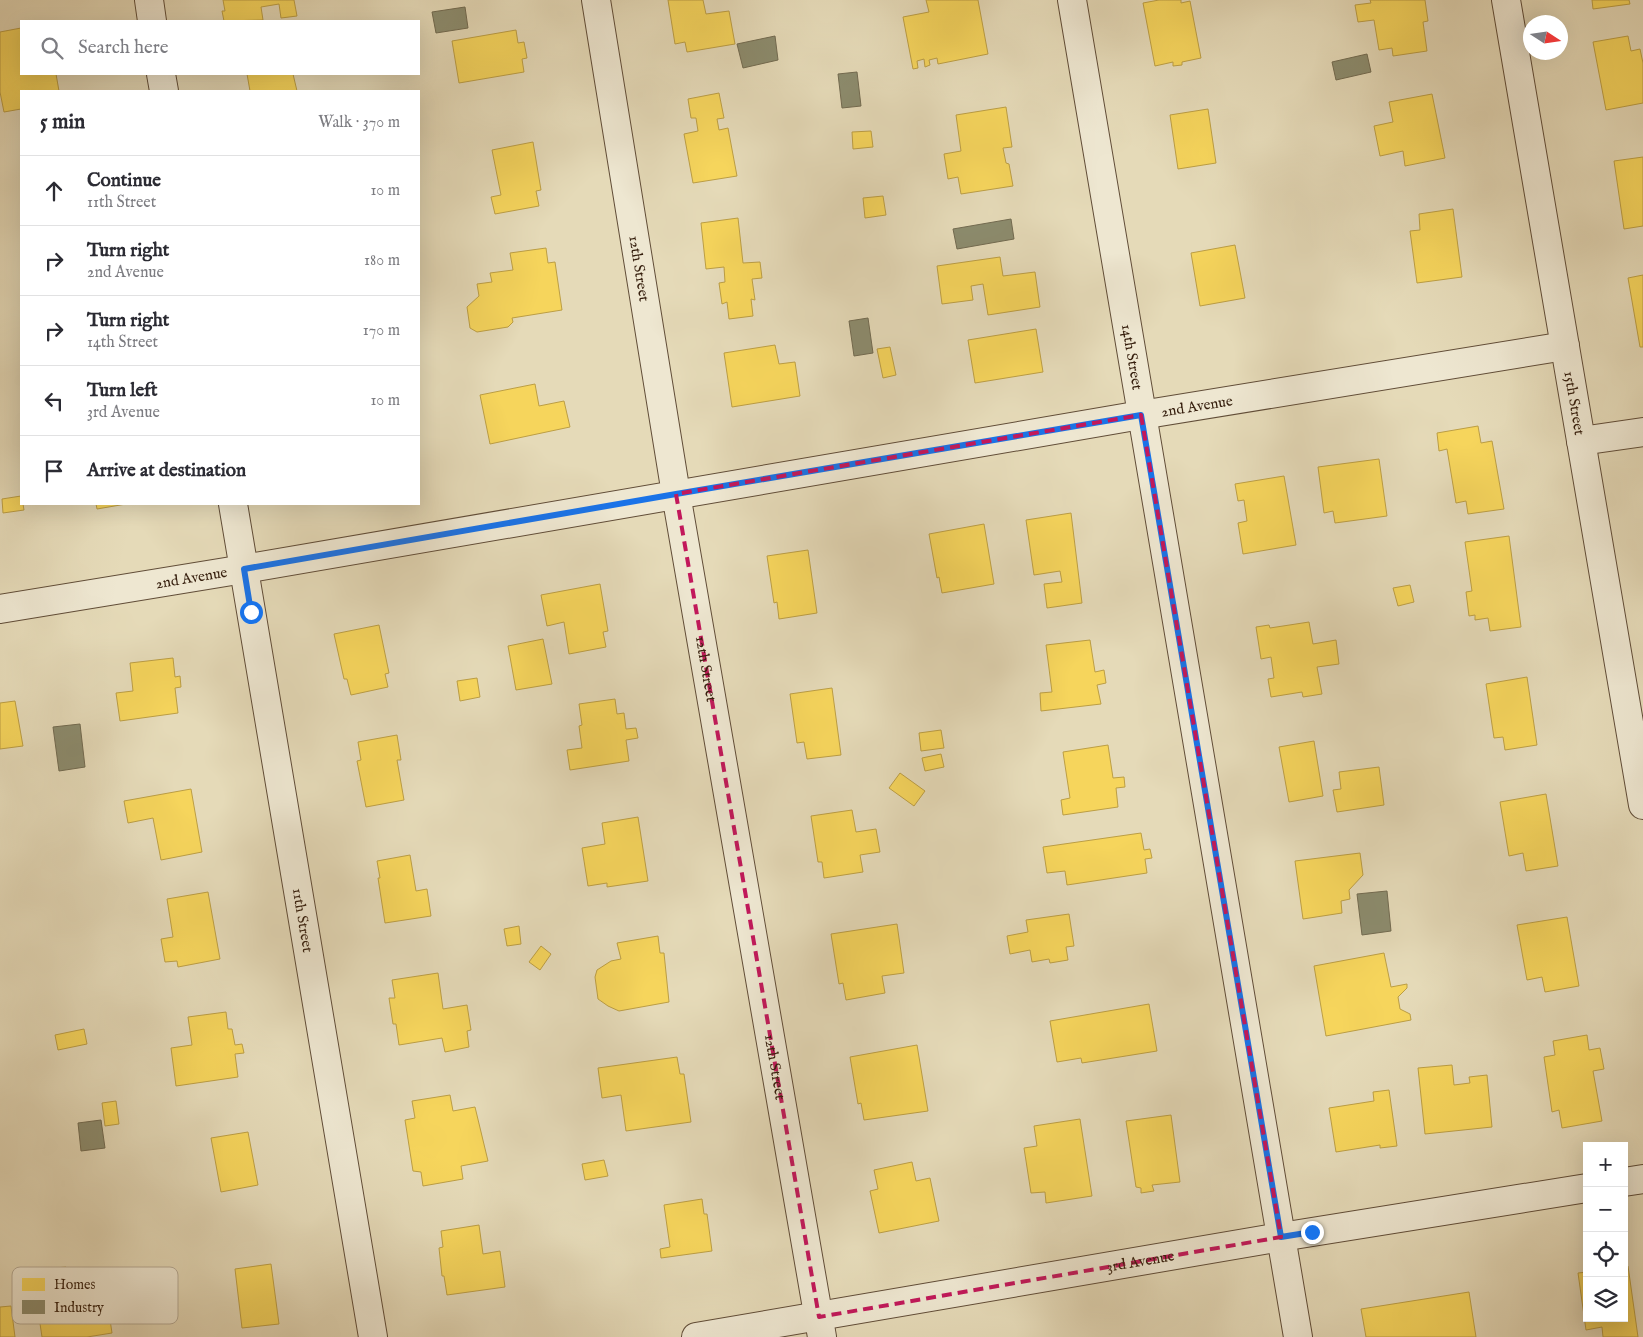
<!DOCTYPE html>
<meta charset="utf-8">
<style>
body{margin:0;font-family:"IM FELL English",serif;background:#f7f7f7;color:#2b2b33}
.controls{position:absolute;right:15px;bottom:15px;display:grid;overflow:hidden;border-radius:0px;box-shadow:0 5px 20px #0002}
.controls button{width:45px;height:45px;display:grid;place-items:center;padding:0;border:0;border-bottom:1px solid #e1e1e2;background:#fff;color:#2b2b33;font:25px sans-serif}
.compass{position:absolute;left:1523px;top:15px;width:45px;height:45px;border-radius:50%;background:#fff;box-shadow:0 5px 20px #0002;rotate:102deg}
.stop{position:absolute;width:15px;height:15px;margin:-11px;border:4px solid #1a73e8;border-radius:50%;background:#fff}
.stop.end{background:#1a73e8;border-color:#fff;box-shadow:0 1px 5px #0008}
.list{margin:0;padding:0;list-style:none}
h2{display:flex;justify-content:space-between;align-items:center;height:65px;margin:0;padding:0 20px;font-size:21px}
h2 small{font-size:16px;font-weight:400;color:#7c7c81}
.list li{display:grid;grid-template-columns:32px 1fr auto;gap:15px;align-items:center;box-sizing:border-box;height:70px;padding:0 20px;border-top:1px solid #e1e1e2}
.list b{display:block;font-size:19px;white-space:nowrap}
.list p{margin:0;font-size:16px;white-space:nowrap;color:#7c7c81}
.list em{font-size:16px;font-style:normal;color:#7c7c81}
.icon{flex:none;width:28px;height:28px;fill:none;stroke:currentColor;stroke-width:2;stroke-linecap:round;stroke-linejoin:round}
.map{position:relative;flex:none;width:1643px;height:1337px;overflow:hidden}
.search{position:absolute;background:#fff;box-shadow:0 5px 20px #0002;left:20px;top:20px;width:400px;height:55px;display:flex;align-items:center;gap:12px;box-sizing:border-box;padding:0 18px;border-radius:0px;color:#7c7c81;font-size:19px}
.panel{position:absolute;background:#fff;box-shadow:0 5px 20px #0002;left:20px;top:90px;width:400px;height:415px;border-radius:0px}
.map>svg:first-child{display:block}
.homes{fill:#f6d55c;stroke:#bc9e44}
.industry{fill:#8c8c6e;stroke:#726b51}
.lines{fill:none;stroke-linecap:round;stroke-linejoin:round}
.minor-casing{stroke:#614d38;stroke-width:30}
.minor{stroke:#eee7d1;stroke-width:28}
.route{stroke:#1a73e8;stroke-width:6}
.marked{fill:none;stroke:#c2185b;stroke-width:4;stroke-dasharray:10 6;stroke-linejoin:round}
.labels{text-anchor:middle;stroke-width:5;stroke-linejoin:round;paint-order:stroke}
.street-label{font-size:15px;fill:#351e0d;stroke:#eee7d1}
.key{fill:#eee7d1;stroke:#b6ab96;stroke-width:1}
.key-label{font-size:14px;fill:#351e0d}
</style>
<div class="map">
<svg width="1643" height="1337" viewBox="0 0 1643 1337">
<rect width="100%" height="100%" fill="#e5dab8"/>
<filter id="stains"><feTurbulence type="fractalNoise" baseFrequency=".004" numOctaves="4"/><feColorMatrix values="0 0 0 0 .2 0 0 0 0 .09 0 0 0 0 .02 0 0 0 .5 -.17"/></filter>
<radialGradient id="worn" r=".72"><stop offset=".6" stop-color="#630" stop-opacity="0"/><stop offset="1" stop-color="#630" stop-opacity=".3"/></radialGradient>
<!-- homes -->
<g class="homes">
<polygon points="223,0 294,0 297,16 281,18 279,4 261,7 263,20 224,21 222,11 225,11"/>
<polygon points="668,0 703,0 706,14 729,11 735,44 687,52 685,42 675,44"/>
<polygon points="926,0 978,0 988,54 938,64 937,58 929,60 930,65 925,67 924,59 917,61 918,68 913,69 903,17 929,12"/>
<polygon points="1159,0 1181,0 1181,3 1190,1 1201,58 1182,62 1182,65 1173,66 1173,62 1155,66 1143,3"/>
<polygon points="1370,0 1425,0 1428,21 1423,22 1427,51 1393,56 1392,48 1379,50 1374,20 1358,22 1355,5 1371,3"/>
<polygon points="1592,0 1629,0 1630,4 1593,9"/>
<polygon points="21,28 21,74 56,74 59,91 21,91 21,109 4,112 0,92 0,32"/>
<polygon points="516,30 518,43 524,42 527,58 522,59 524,72 459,83 452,41"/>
<polygon points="1628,36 1631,51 1640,49 1643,63 1643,103 1606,110 1593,42"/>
<polygon points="247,74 293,74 297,91 250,91"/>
<polygon points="719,93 724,118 717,119 719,130 728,128 737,176 693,183 684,134 698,131 696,118 691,118 688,99"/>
<polygon points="1432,94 1445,158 1405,166 1403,151 1380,156 1374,126 1393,122 1389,102"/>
<polygon points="1006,107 1012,147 1003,148 1006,163 1009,164 1013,186 961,194 958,177 948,179 944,154 961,151 956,115"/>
<polygon points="1208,109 1216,163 1178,169 1170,115"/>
<polygon points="871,131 873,147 853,149 852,132"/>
<polygon points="533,142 541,190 536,191 539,206 495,214 491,197 501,195 492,150"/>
<polygon points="1643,157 1643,226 1624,229 1614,161"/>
<polygon points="883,196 886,215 865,218 863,198"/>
<polygon points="1453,209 1462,277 1417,283 1410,231 1420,230 1419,214"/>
<polygon points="738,218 743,263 760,262 762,278 752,279 755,300 751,299 753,316 729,319 727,302 722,304 719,283 725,282 724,267 706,269 701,223"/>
<polygon points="1235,245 1245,298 1200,306 1191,253"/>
<polygon points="546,248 548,263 555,262 562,310 512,318 513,322 508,327 477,332 470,328 467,307 479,296 477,284 492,282 490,273 513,270 510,253"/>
<polygon points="1000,257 1003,276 1035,272 1040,307 988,315 983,284 971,286 973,300 942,304 937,266"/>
<polygon points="1643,275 1643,347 1640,347 1628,278"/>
<polygon points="1036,329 1043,372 975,383 968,340"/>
<polygon points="775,345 779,364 795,362 800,396 732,407 724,353"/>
<polygon points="890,347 896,375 883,378 877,349"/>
<polygon points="535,384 539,406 564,401 570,427 490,444 480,395"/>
<polygon points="1478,426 1481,443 1492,441 1504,509 1468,514 1466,501 1456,503 1447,449 1439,451 1437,433"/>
<polygon points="1379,459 1387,516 1335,523 1333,511 1324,513 1318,467"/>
<polygon points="1284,476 1296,545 1243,554 1238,523 1247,521 1244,500 1238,501 1235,484"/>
<polygon points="21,496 21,504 23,504 24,510 3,513 2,499"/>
<polygon points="96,504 126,504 97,509"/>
<polygon points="1071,513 1082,603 1047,608 1044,584 1062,582 1060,571 1034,575 1026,520"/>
<polygon points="984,524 994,584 942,593 939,577 937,578 929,534"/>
<polygon points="1509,536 1521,627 1490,631 1488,618 1475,620 1475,615 1469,616 1466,592 1472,591 1465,542"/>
<polygon points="808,550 817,613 779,619 777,602 774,603 767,556"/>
<polygon points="600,584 608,631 603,632 606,647 569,654 564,622 547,626 541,595"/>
<polygon points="1410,585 1414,602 1398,606 1393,588"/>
<polygon points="1309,622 1313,644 1336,640 1339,664 1317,667 1322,694 1303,697 1302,692 1271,697 1268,679 1274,678 1271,657 1261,659 1256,627 1269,625 1270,628"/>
<polygon points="379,625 389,673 385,674 388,687 351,695 347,679 344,679 334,634"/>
<polygon points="543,639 552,684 516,690 508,646"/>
<polygon points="1090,640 1095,672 1104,670 1106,683 1097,685 1101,704 1041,711 1040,693 1052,692 1046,645"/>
<polygon points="173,658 175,677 180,676 181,687 175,688 178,713 120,721 116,693 133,691 130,663"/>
<polygon points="1527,677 1537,745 1505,750 1503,737 1494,738 1486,684"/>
<polygon points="477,678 480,697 460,701 457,681"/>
<polygon points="832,688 841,755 807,759 804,742 797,743 790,694"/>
<polygon points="615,699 617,714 624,713 626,729 636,728 638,738 626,740 629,761 570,770 567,750 582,748 579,726 582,725 579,704"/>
<polygon points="15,701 23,746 0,749 0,703"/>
<polygon points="941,730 944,748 921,751 919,733"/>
<polygon points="397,735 401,760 397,760 404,800 366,807 357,761 361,760 358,742"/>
<polygon points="1314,741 1323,796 1289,802 1279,747"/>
<polygon points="1108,745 1113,778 1124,777 1125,787 1116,788 1118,807 1063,815 1061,800 1070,798 1063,752"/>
<polygon points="941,754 944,767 925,771 922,758"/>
<polygon points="1379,767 1384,805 1337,812 1333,790 1341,789 1339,772"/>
<polygon points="900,773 925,791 914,806 889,788"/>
<polygon points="191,789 202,852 161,860 153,818 128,823 124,801"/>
<polygon points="1546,794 1558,866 1526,871 1523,853 1509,856 1500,802"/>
<polygon points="852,810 856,832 876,829 880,852 860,855 863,872 824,878 822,862 818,862 811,816"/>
<polygon points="638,817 648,881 607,887 607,883 588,886 582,848 605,844 602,823"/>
<polygon points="1141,833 1144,850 1150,849 1152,858 1145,859 1147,873 1067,885 1065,871 1047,873 1043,847"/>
<polygon points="1360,853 1363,875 1349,890 1350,899 1341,901 1342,913 1303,919 1295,861"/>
<polygon points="410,855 416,891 427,889 431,916 385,923 378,878 380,878 377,861"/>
<polygon points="208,892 220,959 178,967 177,961 165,962 161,939 173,937 167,899"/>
<polygon points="1069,914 1074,946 1066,947 1068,960 1050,963 1049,959 1032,962 1030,950 1010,954 1007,936 1028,932 1026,920"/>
<polygon points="1567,917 1579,986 1545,992 1542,977 1527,980 1517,925"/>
<polygon points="897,924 904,973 882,976 885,993 846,1000 843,983 839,984 831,934"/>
<polygon points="519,926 521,944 507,946 504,929"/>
<polygon points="658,936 660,953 664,953 669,1002 619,1011 608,1006 598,999 595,977 597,970 611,961 621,959 617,943"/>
<polygon points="541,946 551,954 540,970 529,962"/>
<polygon points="1384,953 1391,987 1407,984 1407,988 1398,997 1400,1009 1410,1014 1411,1020 1326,1036 1314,966"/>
<polygon points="438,973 443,1009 467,1005 471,1030 467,1031 469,1047 445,1052 442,1038 399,1045 396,1024 393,1024 389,998 395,998 392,980"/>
<polygon points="1149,1004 1157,1051 1082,1063 1081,1058 1057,1062 1050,1021"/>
<polygon points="226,1012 228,1029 232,1029 235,1045 242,1044 244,1053 235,1054 238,1077 176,1086 171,1048 192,1045 188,1017"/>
<polygon points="84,1029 87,1044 58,1050 55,1035"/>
<polygon points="1587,1035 1589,1050 1600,1048 1604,1069 1593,1071 1602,1121 1562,1128 1559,1110 1552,1112 1544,1057 1555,1055 1553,1041"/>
<polygon points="917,1045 928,1111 864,1120 861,1103 858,1104 850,1057"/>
<polygon points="677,1057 680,1074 684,1074 691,1122 626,1131 621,1095 602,1098 598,1068"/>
<polygon points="1452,1065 1454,1085 1470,1083 1469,1077 1487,1075 1492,1127 1425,1134 1418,1068"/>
<polygon points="1389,1090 1397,1146 1380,1148 1380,1145 1336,1152 1329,1108 1374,1101 1373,1092"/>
<polygon points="450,1095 453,1111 475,1107 488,1161 461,1166 463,1179 423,1186 421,1172 413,1171 405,1120 415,1118 412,1101"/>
<polygon points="116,1101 119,1124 105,1126 102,1103"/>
<polygon points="1171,1115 1180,1182 1152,1185 1154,1191 1141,1193 1141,1188 1136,1187 1126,1121"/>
<polygon points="1080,1119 1092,1196 1046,1203 1045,1192 1031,1193 1024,1148 1037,1146 1034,1126"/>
<polygon points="248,1132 258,1185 221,1192 211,1138"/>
<polygon points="604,1160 608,1176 585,1180 582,1164"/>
<polygon points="912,1162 916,1181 930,1178 939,1221 879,1233 870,1191 878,1189 874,1170"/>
<polygon points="702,1199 704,1214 707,1214 712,1251 661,1258 660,1249 670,1247 664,1205"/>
<polygon points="479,1225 483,1254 500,1251 505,1287 447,1295 444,1276 442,1276 439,1248 443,1247 441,1231"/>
<polygon points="271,1264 279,1324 242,1328 235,1269"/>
<polygon points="1624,1266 1628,1266 1638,1337 1603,1337 1602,1327 1586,1330 1578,1273 1587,1272 1587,1318 1624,1318"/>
<polygon points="66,1267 69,1284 104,1279 112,1333 87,1337 42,1337 32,1270"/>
<polygon points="1469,1292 1476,1337 1366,1337 1361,1309"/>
<polygon points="11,1306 15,1337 0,1337 0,1307"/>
</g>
<!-- industry -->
<g class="industry">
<polygon points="465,7 468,28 436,33 432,12"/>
<polygon points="775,36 778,60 743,68 737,44"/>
<polygon points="1367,54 1371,72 1336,80 1332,62"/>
<polygon points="857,72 861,106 842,108 838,74"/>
<polygon points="1011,219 1014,239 957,249 953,229"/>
<polygon points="868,318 873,353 854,356 849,321"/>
<polygon points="80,724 85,767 59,771 53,727"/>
<polygon points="1387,891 1391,931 1362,935 1357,894"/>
<polygon points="101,1120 105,1148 81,1151 78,1123"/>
</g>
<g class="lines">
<defs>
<g id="minor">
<polyline points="149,0 152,21"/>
<path id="s1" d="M 596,0 L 676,494 L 822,1337"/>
<path id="s2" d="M 1072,0 L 1298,1337"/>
<path id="s3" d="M 1506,0 L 1643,805"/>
<polyline points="161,74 164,91"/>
<polyline points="1581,441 1643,432"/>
<path id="s4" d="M 233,504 L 373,1337"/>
<path id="s5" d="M 0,609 L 244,569 L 1141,415 L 1565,346"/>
<polyline points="1624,1182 1643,1179"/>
<path id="s6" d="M 696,1337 L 1281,1237 L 1587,1188"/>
</g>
</defs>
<!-- minor casing -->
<use href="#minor" class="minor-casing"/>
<!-- minor -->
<use href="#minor" class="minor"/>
</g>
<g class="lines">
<!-- route -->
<polyline class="route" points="251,612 244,569 676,494 1141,415 1281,1237 1312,1232"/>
</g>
<!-- marked area -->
<path class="marked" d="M 1141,415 L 1281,1237 L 819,1317 L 676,494 Z"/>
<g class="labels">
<!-- street labels -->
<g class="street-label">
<text dy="5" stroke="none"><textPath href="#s1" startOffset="272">12th Street</textPath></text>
<text dy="5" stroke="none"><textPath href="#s2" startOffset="362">14th Street</textPath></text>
<text dy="5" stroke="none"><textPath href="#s3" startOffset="409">15th Street</textPath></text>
<text dy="5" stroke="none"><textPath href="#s5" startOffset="1214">2nd Avenue</textPath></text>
<text dy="5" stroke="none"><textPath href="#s5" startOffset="194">2nd Avenue</textPath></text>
<text dy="5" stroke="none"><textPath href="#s1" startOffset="678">12th Street</textPath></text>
<text dy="5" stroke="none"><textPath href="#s4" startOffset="422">11th Street</textPath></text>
<text dy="5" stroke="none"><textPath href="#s1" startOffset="1082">12th Street</textPath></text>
<text dy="5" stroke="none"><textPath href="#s6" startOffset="451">3rd Avenue</textPath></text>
</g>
</g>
<!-- legend -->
<rect x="12" y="1267" width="166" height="57" rx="8" class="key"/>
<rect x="22" y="1278" width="23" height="13" fill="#f6d55c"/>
<rect x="22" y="1300" width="23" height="14" fill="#8c8c6e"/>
<g class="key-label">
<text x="54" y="1289">Homes</text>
<text x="54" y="1312">Industry</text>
</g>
<rect width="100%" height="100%" filter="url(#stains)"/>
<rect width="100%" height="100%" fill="url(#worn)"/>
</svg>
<div class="controls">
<button>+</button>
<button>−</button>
<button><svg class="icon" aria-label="locate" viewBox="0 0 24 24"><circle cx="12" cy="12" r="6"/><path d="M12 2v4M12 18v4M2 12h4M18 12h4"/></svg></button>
<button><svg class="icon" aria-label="layers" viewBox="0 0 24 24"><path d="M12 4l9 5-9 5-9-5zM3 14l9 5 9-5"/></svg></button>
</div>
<svg class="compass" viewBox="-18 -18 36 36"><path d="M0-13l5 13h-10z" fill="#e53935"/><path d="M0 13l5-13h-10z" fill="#7c7c81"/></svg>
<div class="stop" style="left:251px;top:612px"></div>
<div class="stop end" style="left:1312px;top:1232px"></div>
<div class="search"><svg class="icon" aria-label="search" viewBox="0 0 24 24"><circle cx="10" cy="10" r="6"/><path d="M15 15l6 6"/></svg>Search here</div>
<section class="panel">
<h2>5 min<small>Walk · 370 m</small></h2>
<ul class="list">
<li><svg class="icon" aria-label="ahead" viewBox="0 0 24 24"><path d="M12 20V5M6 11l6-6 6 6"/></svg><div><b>Continue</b><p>11th Street</p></div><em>10 m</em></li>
<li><svg class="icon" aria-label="right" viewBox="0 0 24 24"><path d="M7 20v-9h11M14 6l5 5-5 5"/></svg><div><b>Turn right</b><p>2nd Avenue</p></div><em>180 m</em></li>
<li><svg class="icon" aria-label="right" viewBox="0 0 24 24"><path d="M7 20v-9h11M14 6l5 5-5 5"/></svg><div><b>Turn right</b><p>14th Street</p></div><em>170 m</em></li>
<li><svg class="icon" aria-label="left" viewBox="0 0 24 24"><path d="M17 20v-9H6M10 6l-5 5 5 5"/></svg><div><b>Turn left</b><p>3rd Avenue</p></div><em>10 m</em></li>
<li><svg class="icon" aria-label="arrive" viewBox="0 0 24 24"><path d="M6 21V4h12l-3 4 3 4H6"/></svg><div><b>Arrive at destination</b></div></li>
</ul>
</section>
</div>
